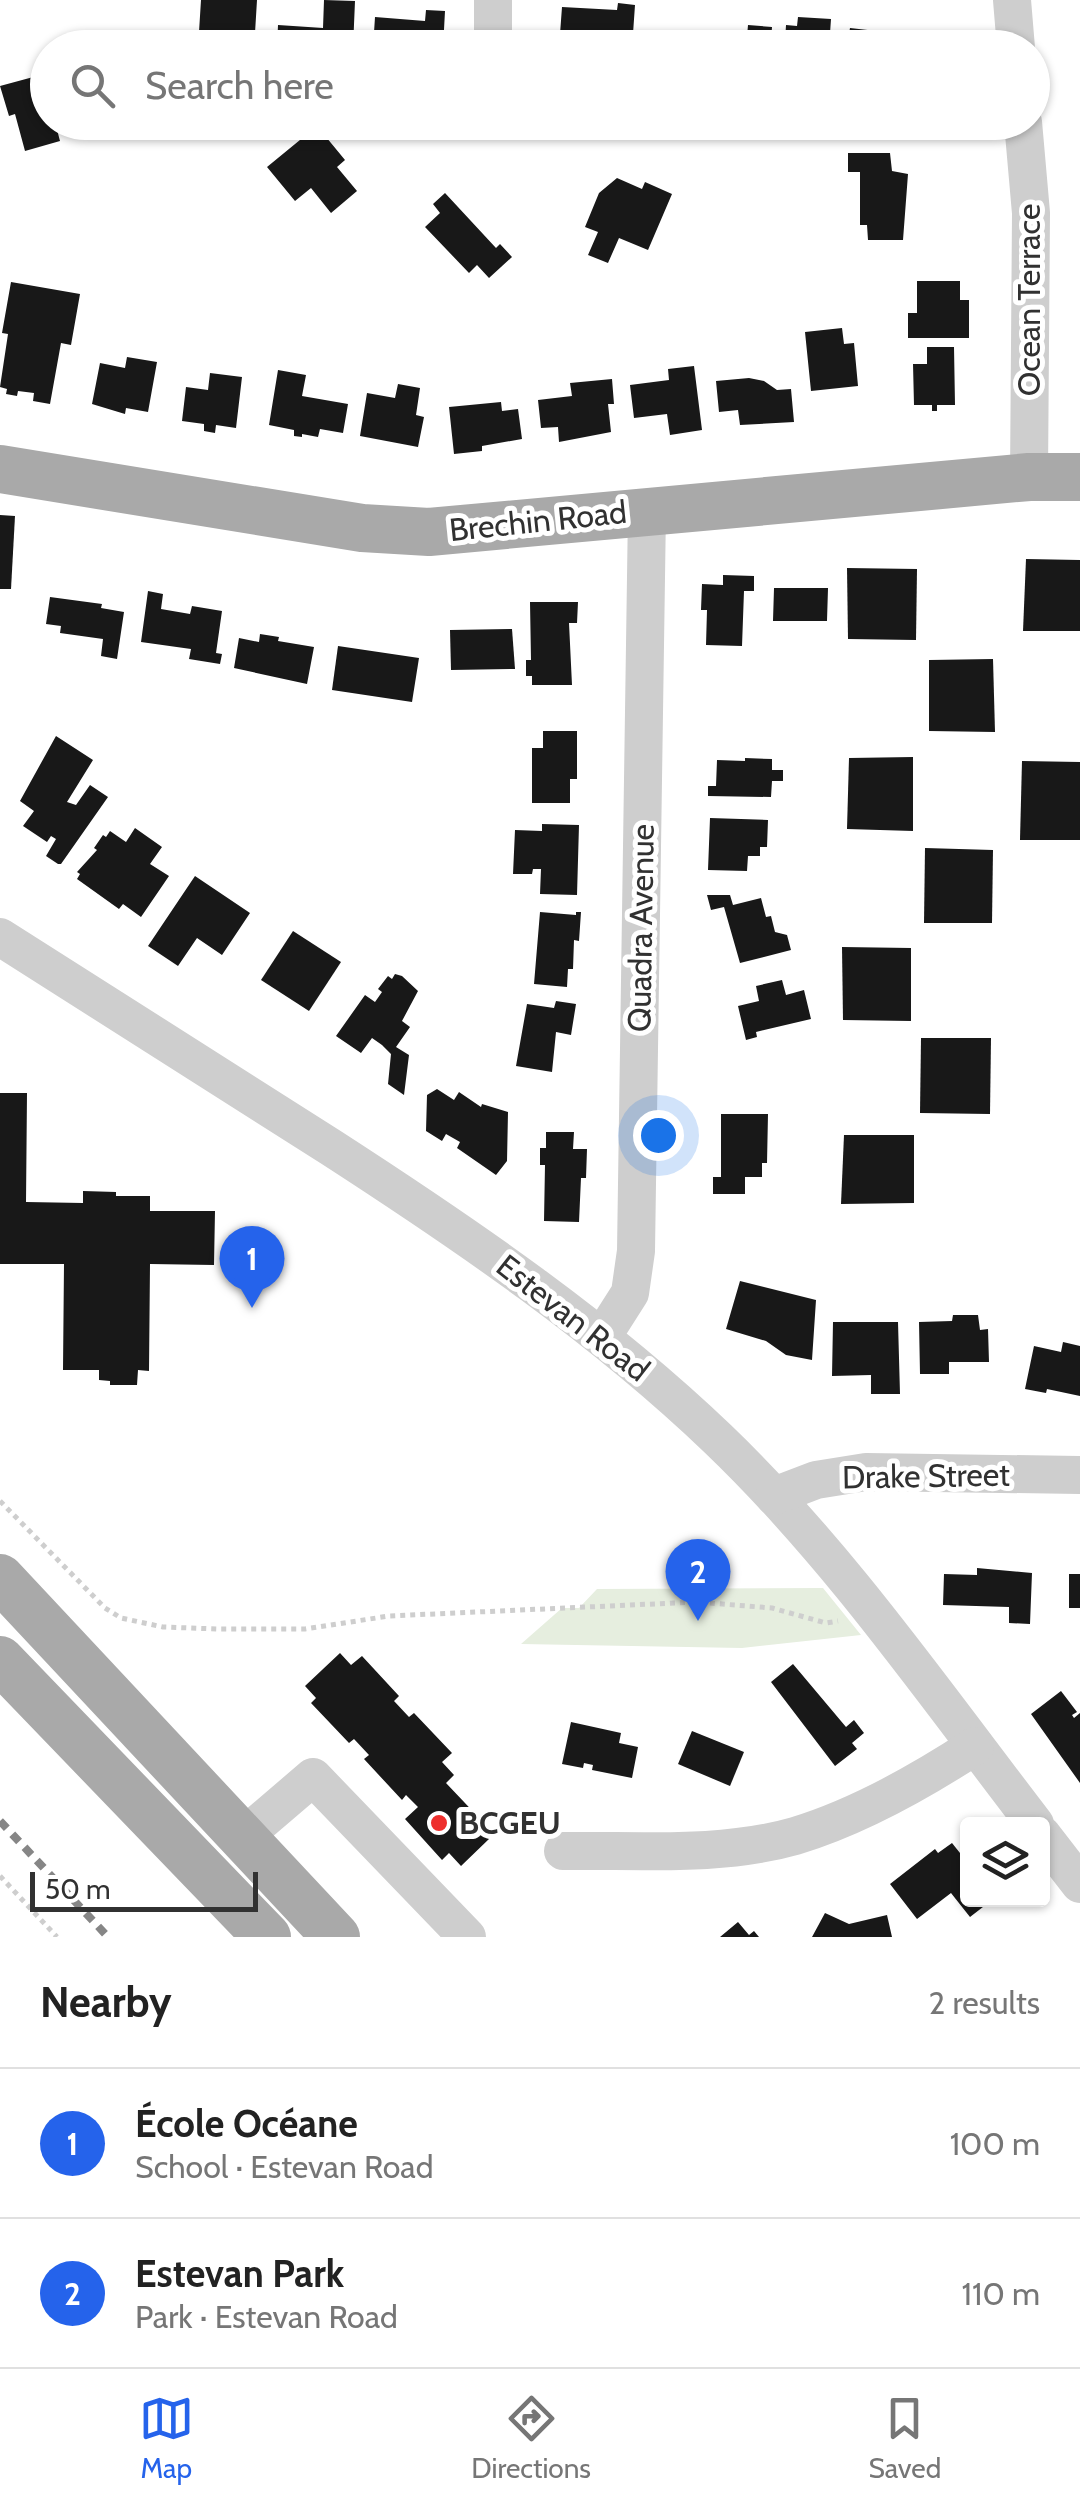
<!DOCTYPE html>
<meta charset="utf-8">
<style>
body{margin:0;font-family:Cabin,sans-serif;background:#f2f2f2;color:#222}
.controls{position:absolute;right:30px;bottom:30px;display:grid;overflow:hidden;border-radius:10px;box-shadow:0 2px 8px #0004}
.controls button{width:90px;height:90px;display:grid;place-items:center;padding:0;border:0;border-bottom:2px solid #e0e0e0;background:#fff;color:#222;font:50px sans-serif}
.scale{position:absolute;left:30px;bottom:25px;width:228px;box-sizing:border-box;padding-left:10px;border:5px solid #313131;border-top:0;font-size:28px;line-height:35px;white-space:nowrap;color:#313131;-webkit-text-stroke:8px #fff;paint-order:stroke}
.you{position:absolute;left:658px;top:1135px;width:35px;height:35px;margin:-25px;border:8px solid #fff;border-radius:50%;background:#1a73e8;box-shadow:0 0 0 15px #1a73e833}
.badge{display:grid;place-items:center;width:65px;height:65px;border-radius:50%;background:#2563eb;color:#fff;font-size:32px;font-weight:700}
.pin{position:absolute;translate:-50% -82px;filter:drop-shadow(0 2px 5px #0008)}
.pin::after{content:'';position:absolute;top:52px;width:35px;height:30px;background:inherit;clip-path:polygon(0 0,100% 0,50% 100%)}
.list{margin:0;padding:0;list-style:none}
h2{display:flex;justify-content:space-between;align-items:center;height:130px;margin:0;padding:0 40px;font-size:42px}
h2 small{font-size:32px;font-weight:400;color:#767676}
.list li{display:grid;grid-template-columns:65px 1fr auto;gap:30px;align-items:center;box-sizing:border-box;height:150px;padding:0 40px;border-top:2px solid #e0e0e0}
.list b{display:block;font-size:38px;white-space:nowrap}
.list p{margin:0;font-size:32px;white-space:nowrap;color:#767676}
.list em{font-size:32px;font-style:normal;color:#767676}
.icon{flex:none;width:55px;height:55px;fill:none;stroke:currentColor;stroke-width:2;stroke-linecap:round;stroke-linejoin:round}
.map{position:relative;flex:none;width:1080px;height:1937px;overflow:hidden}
.search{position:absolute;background:#fff;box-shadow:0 2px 8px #0004;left:30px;right:30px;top:30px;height:110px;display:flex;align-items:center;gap:25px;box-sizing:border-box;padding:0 35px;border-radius:55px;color:#767676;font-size:38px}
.sheet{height:430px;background:#fff}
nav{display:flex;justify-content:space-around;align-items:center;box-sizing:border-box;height:140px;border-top:2px solid #e0e0e0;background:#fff;font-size:28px;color:#767676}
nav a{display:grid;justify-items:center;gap:5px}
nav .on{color:#2563eb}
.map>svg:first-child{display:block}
.green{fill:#e6eedf}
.building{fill:#181818}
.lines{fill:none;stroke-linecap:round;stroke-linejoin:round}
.path{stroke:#cecece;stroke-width:5;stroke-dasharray:5 5;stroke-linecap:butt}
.minor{stroke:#cecece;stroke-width:38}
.major{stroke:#a9a9a9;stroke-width:48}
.rail{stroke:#868686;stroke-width:8;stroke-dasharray:10 8;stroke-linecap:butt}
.poi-dot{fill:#ee2f2d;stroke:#fff;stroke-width:4}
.labels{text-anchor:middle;stroke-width:10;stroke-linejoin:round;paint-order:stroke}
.street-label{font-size:32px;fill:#313131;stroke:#fff}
.poi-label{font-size:32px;font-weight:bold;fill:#313131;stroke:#fff;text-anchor:start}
</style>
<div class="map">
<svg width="1080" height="1937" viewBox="0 0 1080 1937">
<rect width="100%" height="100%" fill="#fff"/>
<!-- green -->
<polygon class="green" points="823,1588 861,1635 742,1648 521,1644 562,1608 579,1608 597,1589"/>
<!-- building -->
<g class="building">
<polygon points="201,0 257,0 255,33 243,32 243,48 198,48"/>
<polygon points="324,0 355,1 353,48 277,48 278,25 323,28"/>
<polygon points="618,3 635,5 632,48 577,48 578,35 560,34 562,7 617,10"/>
<polygon points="426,10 445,11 443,48 373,48 375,17 425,21"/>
<polygon points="798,17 831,19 829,48 746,48 748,25 772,27 771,41 785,42 786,25 797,26"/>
<polygon points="850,28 894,33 927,44 926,48 846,48"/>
<polygon points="654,31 730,38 730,48 652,48"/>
<polygon points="48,73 48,122 55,122 60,141 25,151 15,114 9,116 0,86"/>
<polygon points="136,122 170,122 172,131 141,140"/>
<polygon points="317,126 345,160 337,167 357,191 331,213 311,188 295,201 267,167"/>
<polygon points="848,153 890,153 892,171 908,174 903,240 868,240 867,225 860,225 860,172 848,172"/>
<polygon points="617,178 642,189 645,182 672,194 648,250 619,238 608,263 588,255 598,232 585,227 599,193"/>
<polygon points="445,193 496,248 500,244 512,257 489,278 477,265 469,273 425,227 440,213 433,204"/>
<polygon points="917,281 960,281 960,300 969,300 969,338 908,338 908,313 917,313"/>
<polygon points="11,282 80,294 71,345 61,343 50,404 33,401 34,393 18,391 17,396 6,394 7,389 0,387 8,334 2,333"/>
<polygon points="842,328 844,344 854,343 858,386 811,391 805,332"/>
<polygon points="927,347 954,347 955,405 937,405 937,411 932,411 932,405 914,405 913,364 927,364"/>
<polygon points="127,357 157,362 148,412 126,408 125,414 92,404 100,363 125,368"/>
<polygon points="694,366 702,430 670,435 667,414 634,418 630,385 669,380 668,369"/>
<polygon points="278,370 306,375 302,396 348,404 343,433 320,429 318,437 302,434 302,437 294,436 294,430 269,425"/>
<polygon points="210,373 242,377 236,428 216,425 215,433 204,431 204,424 182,421 186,387 208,390"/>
<polygon points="749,378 764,381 777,390 791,389 794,422 740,425 738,410 719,412 716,381"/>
<polygon points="612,379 614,404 608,404 611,432 559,442 558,427 541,428 538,400 572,396 570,383"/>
<polygon points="398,384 420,388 416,415 424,417 418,447 360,436 367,393 395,398"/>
<polygon points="501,402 502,411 518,409 522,439 482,446 482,451 454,454 449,407"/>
<polygon points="0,515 15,516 11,589 0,589"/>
<polygon points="1026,559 1080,560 1080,631 1023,631"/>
<polygon points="847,568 917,569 916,640 848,639"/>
<polygon points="723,575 754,576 754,591 744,591 742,646 706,645 707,610 701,610 702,584 723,585"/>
<polygon points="774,588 828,588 827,621 773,621"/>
<polygon points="148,591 163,594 161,609 190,614 192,606 222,611 216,653 222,654 220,664 189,659 191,649 141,642"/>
<polygon points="50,597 102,604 101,608 124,612 117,659 101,656 103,639 60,633 61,626 46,624"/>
<polygon points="530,602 578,602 577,623 569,623 572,685 532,685 532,676 526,676 526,660 531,660"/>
<polygon points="512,629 515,669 451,670 450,630"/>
<polygon points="260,634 279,637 278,641 314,647 307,684 234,668 239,638 259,642"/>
<polygon points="338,646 419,658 412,702 332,690"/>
<polygon points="993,659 995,732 929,731 929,660"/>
<polygon points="543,731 577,731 577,779 570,779 570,803 532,803 532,748 543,748"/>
<polygon points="56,736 93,760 67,802 76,805 90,785 108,797 61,864 58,864 46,856 56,839 51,836 47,842 23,826 34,811 20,801"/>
<polygon points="913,757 913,831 847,829 849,758"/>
<polygon points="745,758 772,759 772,770 783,770 783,781 772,781 771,797 708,796 708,786 716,786 717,760 745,761"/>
<polygon points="1022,761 1080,762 1080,840 1020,840"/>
<polygon points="710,818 768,820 767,847 760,847 760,856 748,856 747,871 708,870"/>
<polygon points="542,824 579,825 577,895 540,894 541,869 533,869 532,874 513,874 515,830 542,831"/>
<polygon points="135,828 162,847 150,864 169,876 141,917 123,904 119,909 77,879 80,874 77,872 97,850 94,848 103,835 106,837 110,831 126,842"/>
<polygon points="925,848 993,850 992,923 924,923"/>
<polygon points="195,876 250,913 222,955 197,938 178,966 148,946"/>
<polygon points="707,895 730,895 733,905 761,898 766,917 771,916 775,932 787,935 791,950 740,963 724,907 711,910"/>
<polygon points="540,912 576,915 576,912 581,912 579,941 574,940 573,969 568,969 567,987 534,984"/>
<polygon points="293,931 341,962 309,1011 261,980"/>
<polygon points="842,947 911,948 911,1021 843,1020"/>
<polygon points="395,974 402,976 418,991 402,1021 410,1027 396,1047 409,1055 404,1095 388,1084 391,1054 382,1045 372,1038 361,1053 336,1036 365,995 375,1002 382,992 378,989 388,976 392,979"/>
<polygon points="782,980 786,995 804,990 811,1019 756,1032 757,1037 746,1040 738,1006 759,1001 756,986"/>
<polygon points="556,1001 576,1004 571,1035 556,1032 552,1072 516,1066 527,1004 554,1008"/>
<polygon points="921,1038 991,1038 990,1114 920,1113"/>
<polygon points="437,1089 454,1100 459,1092 481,1107 482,1104 508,1112 507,1161 496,1175 457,1148 460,1142 446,1134 442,1141 426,1131 427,1095"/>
<polygon points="0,1093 27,1093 26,1202 83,1203 83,1191 116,1192 116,1196 150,1196 150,1211 215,1211 214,1265 150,1264 149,1371 138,1370 137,1385 110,1385 110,1381 99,1380 99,1370 63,1370 64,1264 0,1264"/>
<polygon points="721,1114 768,1114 767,1163 762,1163 762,1177 745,1177 745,1194 713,1194 713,1177 721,1177"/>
<polygon points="546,1132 574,1132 573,1149 587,1149 586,1178 581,1178 579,1222 544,1221 545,1165 540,1165 540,1148 546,1148"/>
<polygon points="844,1135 914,1135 914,1203 841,1204"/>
<polygon points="740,1281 816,1300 812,1360 786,1355 766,1341 726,1329"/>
<polygon points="953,1315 978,1315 980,1330 988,1329 989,1362 949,1362 949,1374 920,1374 919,1322 952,1321"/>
<polygon points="833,1322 898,1322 900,1394 871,1394 871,1375 832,1376"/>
<polygon points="1063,1342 1080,1346 1080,1396 1047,1389 1046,1393 1025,1389 1034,1346 1061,1352"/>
<polygon points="977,1568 1032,1573 1030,1624 1009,1623 1009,1607 943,1605 944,1574 977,1575"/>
<rect x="1069" y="1574" width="11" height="34"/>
<polygon points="340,1653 351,1665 362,1656 399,1696 394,1701 409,1717 414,1713 452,1753 442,1762 454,1775 446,1783 483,1822 478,1827 489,1839 461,1866 449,1853 442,1860 405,1819 418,1807 406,1795 402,1800 364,1759 369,1755 354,1739 349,1743 311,1703 316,1698 305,1686"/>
<polygon points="793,1664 846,1727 854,1720 864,1733 852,1743 857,1749 835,1766 771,1682"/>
<polygon points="1061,1691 1077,1712 1072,1715 1074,1718 1080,1713 1080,1783 1031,1714"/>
<polygon points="571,1722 621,1733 619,1743 638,1747 632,1778 592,1770 593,1765 584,1763 583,1768 562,1764"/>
<polygon points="692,1731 744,1752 730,1786 678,1764"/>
<polygon points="952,1843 968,1863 968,1900 992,1900 970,1917 951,1893 917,1919 890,1884 935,1849 938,1853"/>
<polygon points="825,1913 849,1924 887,1915 892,1937 812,1937"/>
<polygon points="738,1922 749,1935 754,1931 759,1937 720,1937"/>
</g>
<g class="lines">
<!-- path -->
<g class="path">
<polyline points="0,1501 105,1608 121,1618 163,1627 217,1629 305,1629 389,1616 697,1602 772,1608 826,1623 838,1621"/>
<polyline points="0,1876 57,1937"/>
</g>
<!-- minor -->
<g class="minor">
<polyline points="493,0 493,48"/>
<polyline points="1012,0 1016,48"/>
<polyline points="1023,122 1031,213 1029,477"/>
<path d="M 0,937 C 111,1007 222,1077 332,1148 C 468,1236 601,1327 718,1439 C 838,1554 934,1693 1035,1824"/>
<polyline points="602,1337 630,1293 636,1251 647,510"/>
<polyline points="774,1496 816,1480 866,1472 1080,1475"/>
<polyline points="1042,1835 1080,1884"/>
<polyline points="244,1836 313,1777 467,1937"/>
<path d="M 563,1851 C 639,1850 722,1857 795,1836 C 858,1817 920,1782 975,1746"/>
</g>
<!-- major -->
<g class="major">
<polyline points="0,469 362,528 429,532 1029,477 1080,477"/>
<polyline points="0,1578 336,1937"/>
<polyline points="0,1660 267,1937"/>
</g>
<!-- rail -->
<polyline class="rail" points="0,1821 108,1937"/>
</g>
<!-- markers -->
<circle class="poi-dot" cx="439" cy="1823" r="10"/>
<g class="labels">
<!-- street labels -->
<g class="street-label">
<text transform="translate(1029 300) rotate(-90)" y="11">Ocean Terrace</text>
<text transform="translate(538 521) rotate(-6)" y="11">Brechin Road</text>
<text transform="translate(641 928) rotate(-89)" y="11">Quadra Avenue</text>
<text transform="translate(573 1318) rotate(38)" y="11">Estevan Road</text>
<text transform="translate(926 1476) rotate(-1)" y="11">Drake Street</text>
</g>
<!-- poi labels -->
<g class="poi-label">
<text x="459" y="1834">BCGEU</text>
</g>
</g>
</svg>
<div class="controls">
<button><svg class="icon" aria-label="layers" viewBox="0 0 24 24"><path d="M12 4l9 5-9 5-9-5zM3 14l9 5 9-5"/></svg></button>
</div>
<div class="scale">50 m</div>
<div class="you"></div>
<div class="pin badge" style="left:252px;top:1308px">1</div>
<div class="pin badge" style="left:698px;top:1621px">2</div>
<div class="search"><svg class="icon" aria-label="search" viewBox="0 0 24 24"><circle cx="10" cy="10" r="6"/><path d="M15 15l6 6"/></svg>Search here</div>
</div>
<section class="sheet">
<h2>Nearby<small>2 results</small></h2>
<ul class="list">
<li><span class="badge">1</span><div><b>École Océane</b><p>School · Estevan Road</p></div><em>100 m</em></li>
<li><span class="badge">2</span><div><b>Estevan Park</b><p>Park · Estevan Road</p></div><em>110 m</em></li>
</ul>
</section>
<nav>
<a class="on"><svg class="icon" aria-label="map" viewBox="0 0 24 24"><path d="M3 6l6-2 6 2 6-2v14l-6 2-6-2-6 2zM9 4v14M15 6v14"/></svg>Map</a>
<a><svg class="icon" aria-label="directions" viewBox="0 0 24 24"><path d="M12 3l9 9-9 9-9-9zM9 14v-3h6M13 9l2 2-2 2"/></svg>Directions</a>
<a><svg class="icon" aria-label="saved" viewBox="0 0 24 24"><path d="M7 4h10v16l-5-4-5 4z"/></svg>Saved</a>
</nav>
